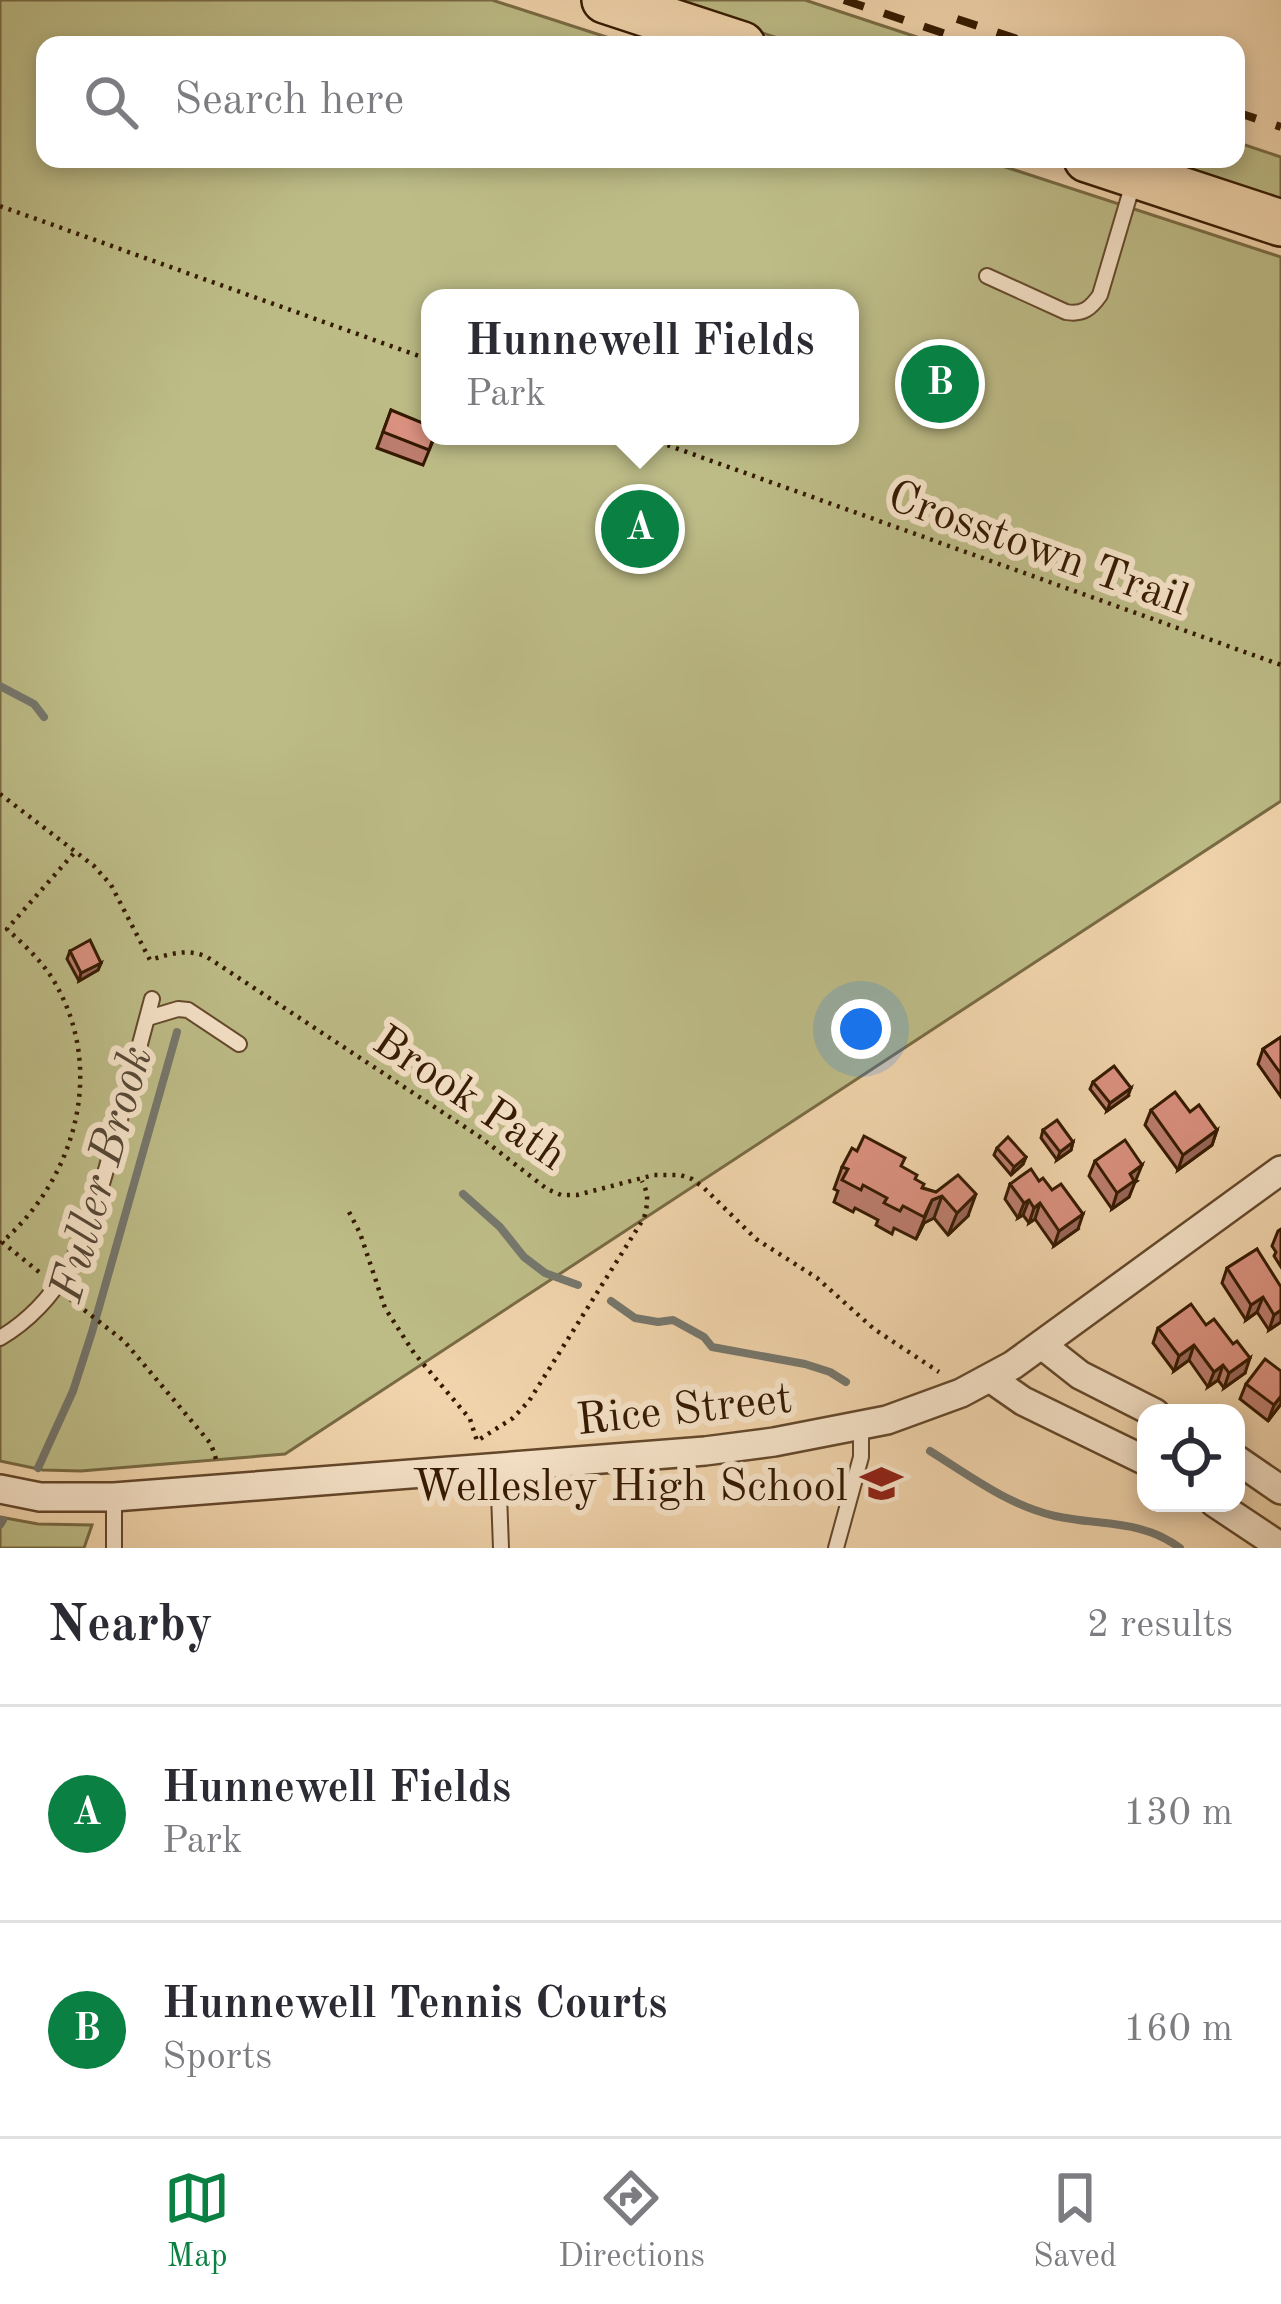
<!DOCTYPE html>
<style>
body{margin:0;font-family:"Old Standard TT",serif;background:#f7f7f7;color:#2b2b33}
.controls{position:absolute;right:36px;bottom:36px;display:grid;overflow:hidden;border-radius:24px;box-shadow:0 6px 18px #0003}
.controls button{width:108px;height:108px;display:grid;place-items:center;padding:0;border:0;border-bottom:3px solid #e1e1e2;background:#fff;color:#2b2b33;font:60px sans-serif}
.you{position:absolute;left:861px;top:1029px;width:42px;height:42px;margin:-30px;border:9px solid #fff;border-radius:50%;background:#1a73e8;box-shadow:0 0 0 18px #1a73e833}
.badge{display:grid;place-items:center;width:78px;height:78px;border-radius:50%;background:#0b8043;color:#fff;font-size:39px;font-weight:700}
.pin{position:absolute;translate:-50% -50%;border:6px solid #fff;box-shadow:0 3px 12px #0006}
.popup{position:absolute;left:421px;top:289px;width:438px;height:156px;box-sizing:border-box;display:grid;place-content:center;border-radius:24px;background:#fff;filter:drop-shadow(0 3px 9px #0005);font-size:39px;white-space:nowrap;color:#7c7c81}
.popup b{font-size:45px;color:#2b2b33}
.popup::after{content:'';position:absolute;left:50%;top:100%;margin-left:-24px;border:24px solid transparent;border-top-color:#fff}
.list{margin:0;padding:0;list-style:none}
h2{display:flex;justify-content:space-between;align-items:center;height:156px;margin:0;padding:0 48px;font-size:51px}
h2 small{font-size:39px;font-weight:400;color:#7c7c81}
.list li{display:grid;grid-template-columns:78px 1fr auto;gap:36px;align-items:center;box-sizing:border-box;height:216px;padding:0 48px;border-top:3px solid #e1e1e2}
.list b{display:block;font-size:45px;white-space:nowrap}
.list p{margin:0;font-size:39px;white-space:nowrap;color:#7c7c81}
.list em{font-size:39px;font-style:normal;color:#7c7c81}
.icon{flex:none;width:66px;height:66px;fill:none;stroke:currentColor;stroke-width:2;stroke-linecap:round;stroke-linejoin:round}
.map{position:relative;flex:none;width:1281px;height:1548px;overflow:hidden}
.search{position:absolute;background:#fff;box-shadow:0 6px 18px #0003;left:36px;right:36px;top:36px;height:132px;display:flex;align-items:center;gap:30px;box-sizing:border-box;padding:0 42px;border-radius:24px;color:#7c7c81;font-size:45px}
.sheet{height:588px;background:#fff}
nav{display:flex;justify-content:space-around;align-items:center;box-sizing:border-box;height:168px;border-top:3px solid #e1e1e2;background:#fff;font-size:33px;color:#7c7c81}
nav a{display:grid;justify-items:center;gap:6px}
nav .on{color:#0b8043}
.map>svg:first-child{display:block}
.green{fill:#bdbc87;stroke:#796b44;stroke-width:3;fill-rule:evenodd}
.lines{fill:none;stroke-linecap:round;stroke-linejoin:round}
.stream{stroke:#76776d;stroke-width:8}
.lane-casing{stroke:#64482b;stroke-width:18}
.street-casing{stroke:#64482b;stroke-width:32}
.primary-casing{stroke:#351a00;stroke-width:50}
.path{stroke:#351a00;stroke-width:4.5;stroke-dasharray:3 6;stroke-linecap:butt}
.lane{stroke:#f6e3c9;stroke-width:14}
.street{stroke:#f6e3c9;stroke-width:27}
.primary{stroke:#f1d4ac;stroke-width:45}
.rail{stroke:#351a00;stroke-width:8;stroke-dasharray:21 21;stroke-linecap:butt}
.wall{fill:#bc7d6e;stroke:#351a00;stroke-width:3}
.shaded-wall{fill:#99665a;stroke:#351a00;stroke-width:3}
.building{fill:#db9180;stroke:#351a00;stroke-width:3}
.labels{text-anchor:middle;stroke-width:12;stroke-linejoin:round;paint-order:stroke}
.street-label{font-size:45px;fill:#351a00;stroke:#f6e3c9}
.poi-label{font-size:45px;fill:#351a00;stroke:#f6e3c9;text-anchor:end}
.water-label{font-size:48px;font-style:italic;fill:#564837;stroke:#f6e3c9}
</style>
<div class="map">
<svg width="1281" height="1548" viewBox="0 0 1281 1548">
<rect width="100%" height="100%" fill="#f1d4ac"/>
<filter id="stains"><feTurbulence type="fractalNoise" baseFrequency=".00167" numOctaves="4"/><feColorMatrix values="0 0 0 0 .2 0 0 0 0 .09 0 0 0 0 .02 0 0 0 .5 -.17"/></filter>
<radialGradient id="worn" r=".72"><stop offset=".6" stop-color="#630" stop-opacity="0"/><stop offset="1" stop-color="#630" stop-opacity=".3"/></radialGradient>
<!-- green -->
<g class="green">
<path d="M 0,0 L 492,0 L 631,45 L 45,45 L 45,159 L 981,159 L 1281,257 L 1281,801 L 285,1454 L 81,1471 L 43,1470 L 0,1461 ZM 430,298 L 850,298 L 850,436 L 430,436 Z"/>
<polygon points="663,0 805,0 941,45 799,45"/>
<polygon points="1236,142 1281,157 1281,205 1142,159 1236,159"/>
<polygon points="0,1517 38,1524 92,1525 84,1548 0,1548"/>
</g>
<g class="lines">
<!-- stream -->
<g class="stream">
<polyline points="0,686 34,704 44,717"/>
<polyline points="463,1194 500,1227 524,1257 545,1273 578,1285"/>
<polyline points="611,1301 635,1318 658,1322 673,1320 704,1337 712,1347 805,1364 830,1372 846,1382"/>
<path d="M 930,1451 C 970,1476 1008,1505 1055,1516 C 1099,1526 1142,1519 1180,1548"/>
<polyline points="38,1468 73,1391 92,1332 177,1032"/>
<polyline points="0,1525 3,1520"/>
</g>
<defs>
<g id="lane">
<path d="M 987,276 L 1066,312 C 1083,315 1091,308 1100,295 L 1134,180"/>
<polyline points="148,1018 178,1009 188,1010 239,1044"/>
<path d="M 0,1338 C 76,1293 94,1213 116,1134 C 128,1089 140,1044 152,999"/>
<polyline points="498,1467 501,1548"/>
<polyline points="114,1548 114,1497"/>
<polyline points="836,1548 861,1457 861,1427"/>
</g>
<g id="street">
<polyline points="1042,1345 1080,1375 1155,1413"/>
<polyline points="990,1378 1023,1401 1146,1461"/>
<polyline points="1236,1459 1281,1490"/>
<polyline points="0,1489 40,1497 114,1497 705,1451 774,1442 887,1420 961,1393 1013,1365 1281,1170"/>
<polyline points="1215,1503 1281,1547"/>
</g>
<g id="primary">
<polyline points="605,0 742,45"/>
<polyline points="1087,159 1281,223"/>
</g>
</defs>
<!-- lane casing -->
<use href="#lane" class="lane-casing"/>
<!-- street casing -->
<use href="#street" class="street-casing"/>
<!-- primary casing -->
<use href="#primary" class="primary-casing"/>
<!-- path -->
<g class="path">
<polyline points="0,206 430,360"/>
<polyline points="642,436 1281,665"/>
<path d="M 0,794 L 94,866 L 111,885 L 150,960 C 170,954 188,948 207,957 L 480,1137 L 547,1189 L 561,1195 L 577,1195 L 654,1175 L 680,1175 L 692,1179 L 704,1188 L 756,1239 L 817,1278 L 874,1329 L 939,1372"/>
<path d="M 349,1212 L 360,1233 L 385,1308 L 414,1353 L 470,1419 L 477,1441 L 513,1418 L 529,1401 L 644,1218 C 648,1204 649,1194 642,1181"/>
<path d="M 39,1272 L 2,1242 C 77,1177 107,1066 52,978 C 40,959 23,944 7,929 L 75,852"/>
<polyline points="70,1299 124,1341 211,1444 217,1462"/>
</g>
<!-- lane -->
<use href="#lane" class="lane"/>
<!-- street -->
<use href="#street" class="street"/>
<!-- primary -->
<use href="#primary" class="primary"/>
<!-- rail -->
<g class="rail">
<polyline points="844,0 979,45"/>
<polyline points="957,19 1035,45"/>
<polyline points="1236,112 1281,127"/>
</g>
</g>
<!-- wall -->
<g class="wall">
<polygon points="391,410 435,436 423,465 377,448"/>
<polygon points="70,951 101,963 98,970 79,981 67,959"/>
<polygon points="1281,1037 1281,1097 1258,1064 1263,1049"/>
<polygon points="1093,1082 1128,1096 1107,1111 1090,1089"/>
<polygon points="1151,1110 1190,1112 1217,1130 1212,1145 1178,1170 1145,1125"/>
<polygon points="1043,1130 1073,1142 1071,1150 1057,1160 1041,1138"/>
<polygon points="997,1148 1026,1157 1023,1164 1011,1175 994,1155"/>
<polygon points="1095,1161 1137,1181 1134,1183 1129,1197 1112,1209 1089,1176"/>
<polygon points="842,1167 902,1167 923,1188 936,1192 968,1216 948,1235 934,1218 924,1223 916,1239 894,1228 892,1234 876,1225 878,1220 855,1208 853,1212 834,1202 838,1191 834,1189"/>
<polygon points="1010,1184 1078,1229 1054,1246 1035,1219 1029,1223 1023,1215 1018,1218 1005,1199"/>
<polygon points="1281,1229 1281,1267 1274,1256 1276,1252 1272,1246 1278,1231"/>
<polygon points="1257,1249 1281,1322 1269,1330 1257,1312 1246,1320 1222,1283 1227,1268"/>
<polygon points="1206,1325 1245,1373 1224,1388 1218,1380 1208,1387 1189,1360 1174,1371 1153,1343 1158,1328"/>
<polygon points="1281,1371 1281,1404 1268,1421 1240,1399 1246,1384"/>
</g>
<!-- shaded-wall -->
<g class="shaded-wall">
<polygon points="101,963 98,970 79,981 81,973"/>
<polygon points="1131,1088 1128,1096 1107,1111 1110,1103"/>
<polygon points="1217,1130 1212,1145 1178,1170 1183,1155"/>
<polygon points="1073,1142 1071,1150 1057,1160 1060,1152"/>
<polygon points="1026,1157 1023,1164 1011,1175 1014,1167"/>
<polygon points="1142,1165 1129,1197 1112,1209 1117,1193 1130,1174"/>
<polygon points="976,1194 968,1216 948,1235 957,1213"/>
<polygon points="942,1196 934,1218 924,1223 916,1239 932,1200"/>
<polygon points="1029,1200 1023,1215 1018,1218 1024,1203"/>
<polygon points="1040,1203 1035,1219 1029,1223 1034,1208"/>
<polygon points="1083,1214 1078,1229 1054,1246 1059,1231"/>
<polygon points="1263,1297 1257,1312 1246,1320 1251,1305"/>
<polygon points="1281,1310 1281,1322 1269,1330 1274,1315"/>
<polygon points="1194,1345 1189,1360 1174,1371 1179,1356"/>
<polygon points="1250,1358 1245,1373 1224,1388 1229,1373"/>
<polygon points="1223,1365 1218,1380 1208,1387 1214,1372"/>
<polygon points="1281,1396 1281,1404 1268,1421 1274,1405"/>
</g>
<!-- building -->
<g class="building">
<polygon points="391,410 430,426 430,436 434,436 429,450 383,432"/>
<polygon points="90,940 101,963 81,973 70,951"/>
<polygon points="1281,1037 1281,1074 1263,1049"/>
<polygon points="1114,1066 1131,1088 1110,1103 1093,1082"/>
<polygon points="1175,1092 1190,1112 1199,1105 1217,1130 1183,1155 1151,1110"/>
<polygon points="1057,1120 1073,1142 1060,1152 1043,1130"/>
<polygon points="864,1136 905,1158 901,1166 917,1175 915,1179 924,1184 922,1188 936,1192 958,1175 976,1194 957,1213 942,1196 932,1200 924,1217 903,1206 900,1211 884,1203 887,1198 863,1185 861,1190 842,1180 848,1169 842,1167 852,1148 857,1151"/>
<polygon points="1008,1137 1026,1157 1014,1167 997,1148"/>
<polygon points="1125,1140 1142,1165 1130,1174 1134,1181 1117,1193 1095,1161"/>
<polygon points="1031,1169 1039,1181 1043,1178 1052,1190 1061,1184 1083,1214 1059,1231 1040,1203 1034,1208 1029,1200 1024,1203 1010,1184"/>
<polygon points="1257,1249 1281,1287 1281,1310 1274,1315 1263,1297 1251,1305 1227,1268"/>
<polygon points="1191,1304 1206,1325 1214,1319 1233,1344 1237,1341 1250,1358 1229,1373 1223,1365 1214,1372 1194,1345 1179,1356 1158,1328"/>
<polygon points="1265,1359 1281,1371 1281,1396 1274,1405 1246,1384"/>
</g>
<!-- icons -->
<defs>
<symbol id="school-bare" viewBox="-9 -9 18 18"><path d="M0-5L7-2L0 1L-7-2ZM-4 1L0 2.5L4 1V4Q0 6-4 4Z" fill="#8f2418" stroke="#f6e3c9" stroke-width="2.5" paint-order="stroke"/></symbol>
</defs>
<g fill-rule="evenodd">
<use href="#school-bare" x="852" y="1454" width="59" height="59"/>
</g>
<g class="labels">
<!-- street labels -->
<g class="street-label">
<text transform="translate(1039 546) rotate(20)" y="16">Crosstown Trail</text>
<text transform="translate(471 1096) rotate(34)" y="16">Brook Path</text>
<text transform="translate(684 1407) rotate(-6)" y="16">Rice Street</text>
</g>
<!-- poi labels -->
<g class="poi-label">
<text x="848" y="1500">Wellesley High School</text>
</g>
<!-- water labels -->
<g class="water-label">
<text transform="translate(99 1173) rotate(-74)" y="17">Fuller Brook</text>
</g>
</g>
<rect width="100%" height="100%" filter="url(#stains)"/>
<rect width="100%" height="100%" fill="url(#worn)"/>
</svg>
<div class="controls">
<button><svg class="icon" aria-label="locate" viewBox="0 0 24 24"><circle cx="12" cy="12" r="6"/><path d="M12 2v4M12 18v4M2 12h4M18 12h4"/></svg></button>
</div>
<div class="you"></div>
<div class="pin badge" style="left:640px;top:529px">A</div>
<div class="popup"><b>Hunnewell Fields</b>Park</div>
<div class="pin badge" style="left:940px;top:384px">B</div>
<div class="search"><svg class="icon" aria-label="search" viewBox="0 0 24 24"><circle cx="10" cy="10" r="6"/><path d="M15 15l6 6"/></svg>Search here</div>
</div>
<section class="sheet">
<h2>Nearby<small>2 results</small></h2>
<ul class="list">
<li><span class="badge">A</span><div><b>Hunnewell Fields</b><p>Park</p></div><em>130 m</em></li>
<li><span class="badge">B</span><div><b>Hunnewell Tennis Courts</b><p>Sports</p></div><em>160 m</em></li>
</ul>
</section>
<nav>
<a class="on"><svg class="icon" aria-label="map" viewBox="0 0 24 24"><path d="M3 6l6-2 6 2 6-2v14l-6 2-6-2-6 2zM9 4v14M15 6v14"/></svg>Map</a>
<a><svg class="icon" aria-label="directions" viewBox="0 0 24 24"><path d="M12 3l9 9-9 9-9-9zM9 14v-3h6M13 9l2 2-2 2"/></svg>Directions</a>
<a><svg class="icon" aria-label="saved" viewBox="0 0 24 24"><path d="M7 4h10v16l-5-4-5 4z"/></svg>Saved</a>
</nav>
